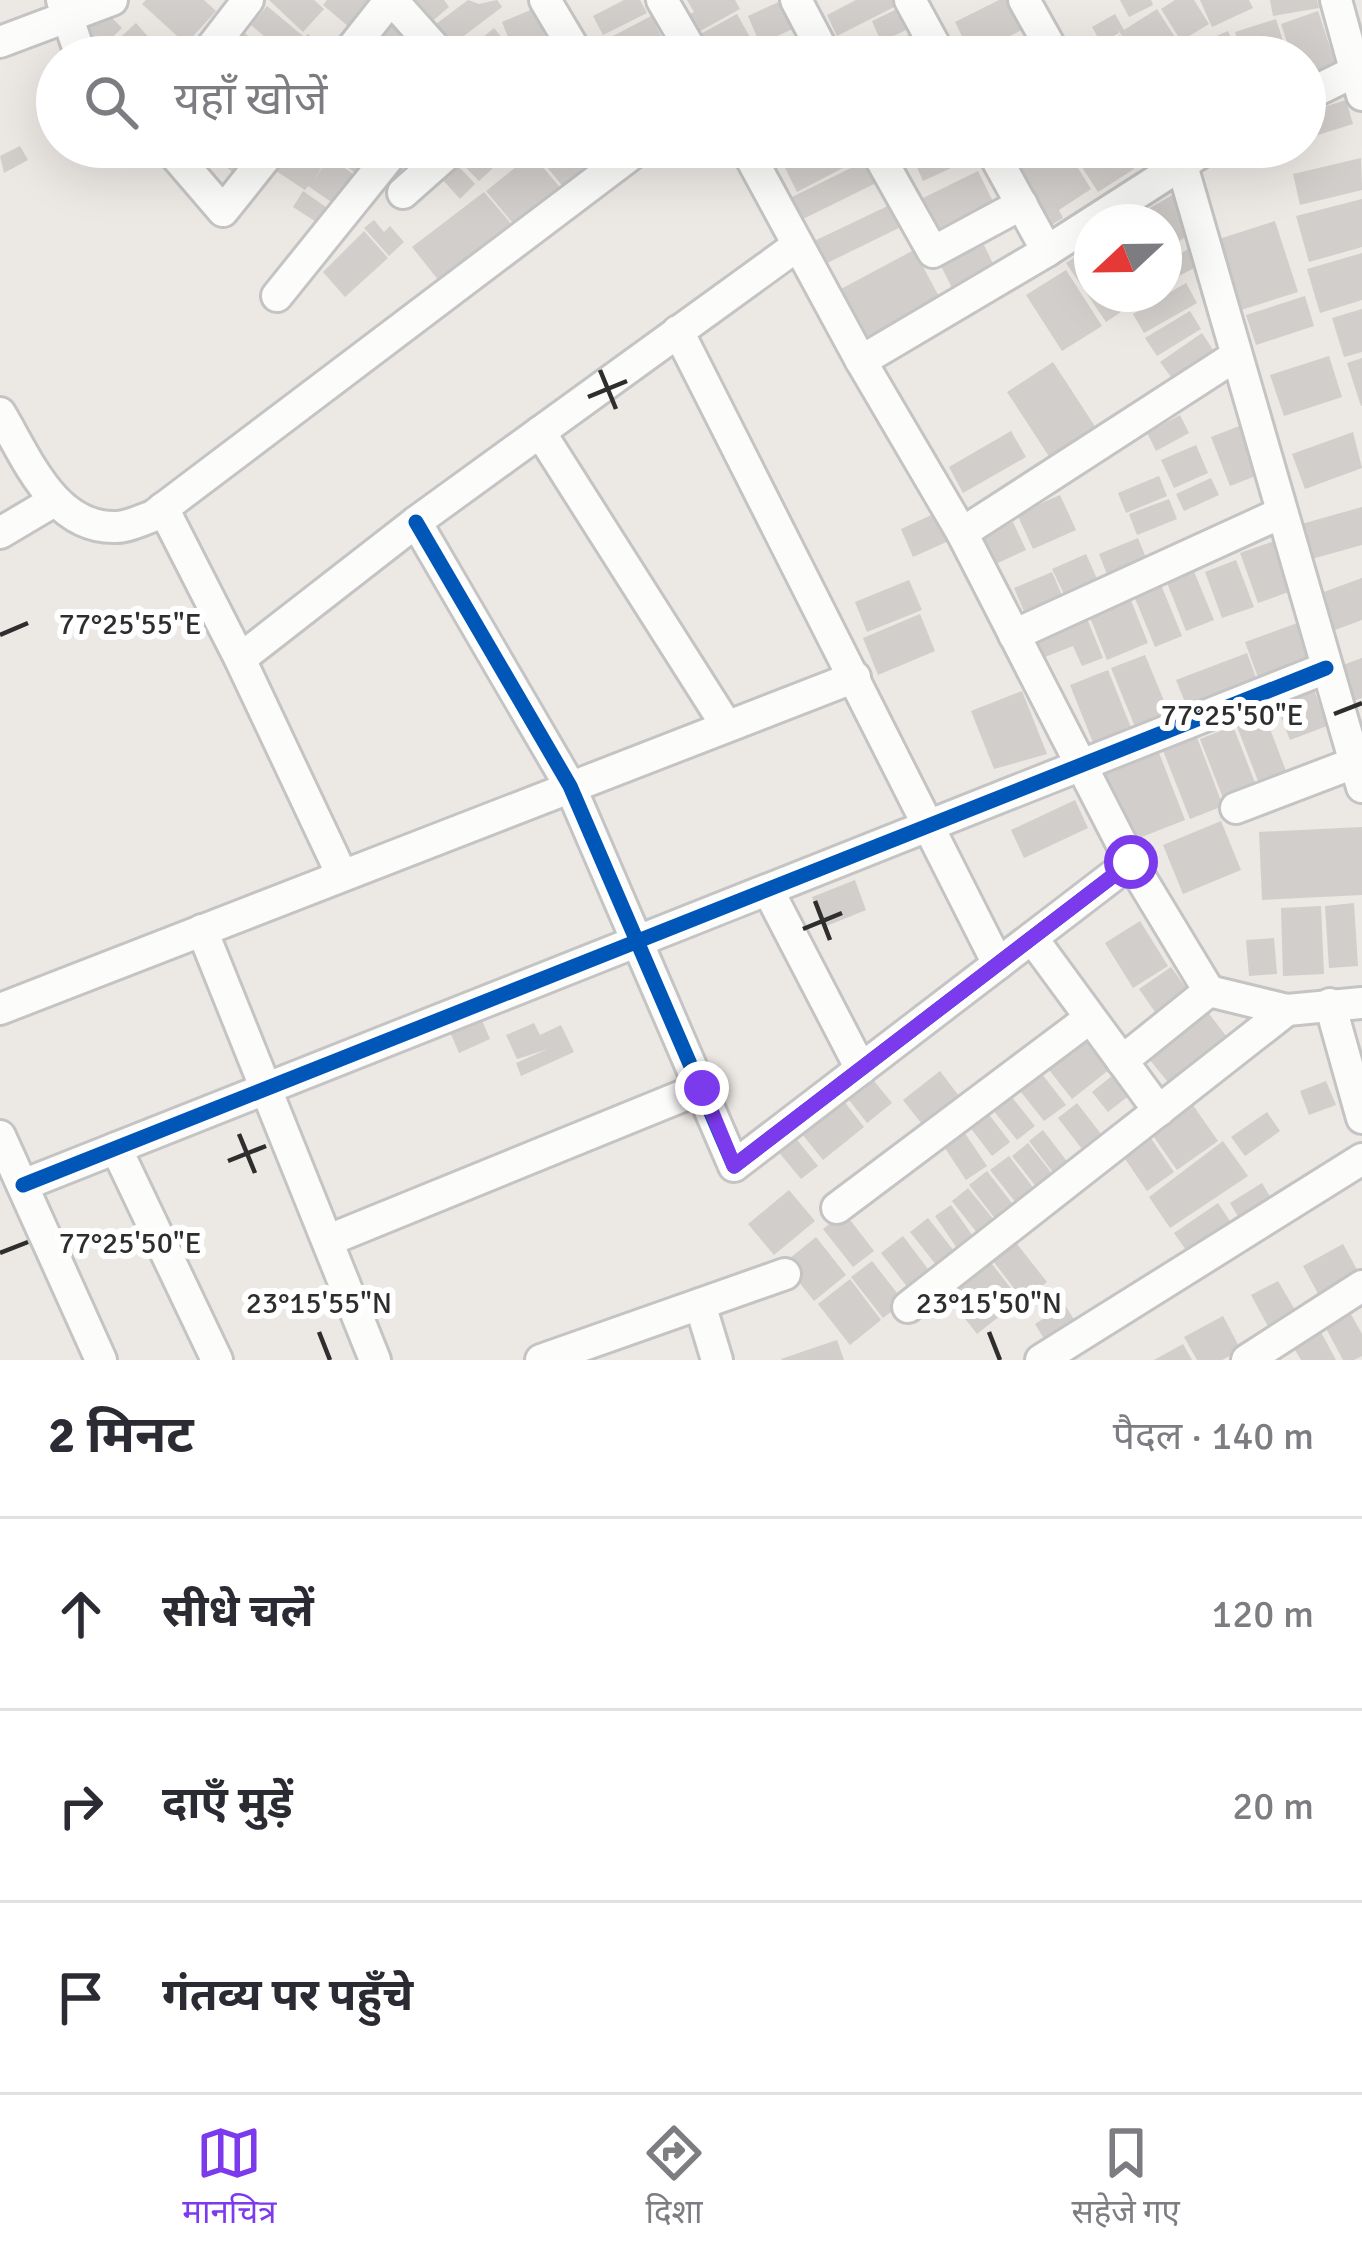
<!DOCTYPE html>
<html lang="hi">
<meta charset="utf-8">
<style>
body{margin:0;font-family:Signika,"Noto Sans Devanagari",sans-serif;background:#f2f2f3;color:#2b2b33}
.compass{position:absolute;left:1074px;top:204px;width:108px;height:108px;border-radius:50%;background:#fff;box-shadow:0 12px 48px #0002;rotate:248deg}
.stop{position:absolute;width:36px;height:36px;margin:-27px;border:9px solid #7c3aed;border-radius:50%;background:#fff}
.stop.end{background:#7c3aed;border-color:#fff;box-shadow:0 3px 12px #0008}
.list{margin:0;padding:0;list-style:none}
h2{display:flex;justify-content:space-between;align-items:center;height:156px;margin:0;padding:0 48px;font-size:51px}
h2 small{font-size:39px;font-weight:400;color:#7c7c81}
.list li{display:grid;grid-template-columns:78px 1fr auto;gap:36px;align-items:center;box-sizing:border-box;height:192px;padding:0 48px;border-top:3px solid #e1e1e2}
.list b{display:block;font-size:45px;white-space:nowrap}
.list em{font-size:39px;font-style:normal;color:#7c7c81}
.icon{flex:none;width:66px;height:66px;fill:none;stroke:currentColor;stroke-width:2;stroke-linecap:round;stroke-linejoin:round}
.map{position:relative;flex:none;width:1362px;height:1360px;overflow:hidden}
.search{position:absolute;background:#fff;box-shadow:0 12px 48px #0002;left:36px;right:36px;top:36px;height:132px;display:flex;align-items:center;gap:30px;box-sizing:border-box;padding:0 42px;border-radius:66px;color:#7c7c81;font-size:45px}
.sheet{height:732px;background:#fff}
nav{display:flex;justify-content:space-around;align-items:center;box-sizing:border-box;height:168px;border-top:3px solid #e1e1e2;background:#fff;font-size:33px;color:#7c7c81}
nav a{display:grid;justify-items:center;gap:6px}
nav .on{color:#7c3aed}
.map>svg:first-child{display:block}
.building{fill:#d1cecb}
.lines{fill:none;stroke-linecap:round;stroke-linejoin:round}
.minor-casing{stroke:#c5c4c5;stroke-width:36}
.minor{stroke:#fcfcfb;stroke-width:30}
.cycleway-casing{stroke:#fff;stroke-width:22}
.cycleway{stroke:#0057b8;stroke-width:15}
.route{stroke:#7c3aed;stroke-width:15}
.ticks{fill:none;stroke:#2e2e2e;stroke-width:4.5}
.ticks-label{font-size:30px;text-anchor:middle;fill:#2e2e2e;stroke:#fff;stroke-width:12;stroke-linejoin:round;paint-order:stroke}
</style>
<div class="map">
<svg width="1362" height="1360" viewBox="0 0 1362 1360">
<rect width="100%" height="100%" fill="#ece8e4"/>
<!-- building -->
<g class="building">
<polygon points="146,0 204,0 216,11 186,44 142,4"/>
<polygon points="269,0 314,0 324,9 303,32"/>
<polygon points="327,0 384,0 356,33 323,5"/>
<polygon points="400,0 444,0 449,7 423,29"/>
<polygon points="468,0 479,4 497,0 502,7 448,48 432,27"/>
<polygon points="624,0 640,0 647,13 603,35 593,16"/>
<polygon points="687,0 735,0 740,9 693,35 683,18 694,12"/>
<polygon points="783,0 799,26 760,44 748,16"/>
<polygon points="856,0 898,0 900,4 837,36 827,15"/>
<polygon points="999,0 1020,0 1032,25 971,55 955,22"/>
<polygon points="1120,0 1151,0 1153,5 1129,17"/>
<polygon points="1175,0 1194,0 1209,24 1181,41 1161,9"/>
<polygon points="1200,0 1249,0 1253,8 1212,27"/>
<polygon points="1270,0 1317,0 1319,8 1273,16"/>
<polygon points="542,5 553,32 513,49 502,22"/>
<polygon points="267,6 303,36 286,55 251,25"/>
<polygon points="897,9 906,30 881,42 872,21"/>
<polygon points="1157,9 1178,42 1155,57 1135,57 1117,28 1119,33 1101,43 1092,27 1115,14 1124,30"/>
<polygon points="105,11 122,28 102,47 86,29"/>
<polygon points="1318,11 1336,65 1305,75 1305,57 1292,57 1281,24"/>
<polygon points="737,14 761,57 706,57 695,37"/>
<polygon points="389,16 419,39 405,57 388,57 369,42"/>
<polygon points="651,16 662,38 624,57 613,36"/>
<polygon points="1276,19 1288,57 1243,57 1235,32"/>
<polygon points="136,23 151,40 132,57 99,57"/>
<polygon points="494,28 518,57 459,57"/>
<polygon points="240,29 273,57 217,57"/>
<polygon points="923,29 931,48 908,57 889,57 884,45"/>
<polygon points="1228,31 1238,55 1195,57 1191,47"/>
<polygon points="308,34 335,57 310,57 297,46"/>
<polygon points="1036,34 1048,57 992,57"/>
<polygon points="1120,35 1131,57 1099,57 1094,49"/>
<polygon points="160,37 182,57 142,57"/>
<polygon points="673,38 684,57 641,57"/>
<polygon points="801,40 809,57 764,57"/>
<polygon points="1346,100 1353,124 1305,139 1305,113"/>
<polygon points="20,146 28,160 4,173 0,156"/>
<polygon points="218,147 258,147 239,178 212,155"/>
<polygon points="283,147 314,147 328,156 313,182 329,157 363,181 343,210 308,186 305,190 270,167"/>
<polygon points="340,147 372,147 382,154 364,179 333,157"/>
<polygon points="458,147 475,147 494,167 479,181 452,153"/>
<polygon points="489,147 512,147 517,153 504,165"/>
<polygon points="539,147 573,147 590,166 564,188 534,151"/>
<polygon points="582,147 619,147 595,164"/>
<polygon points="796,147 859,147 864,157 797,192 779,156"/>
<polygon points="955,147 968,147 973,158 923,181 916,165"/>
<polygon points="1033,147 1065,147 1091,189 1059,210 1063,218 1045,229 1006,165"/>
<polygon points="1069,147 1120,147 1134,169 1098,192"/>
<polygon points="1128,147 1160,147 1137,162"/>
<polygon points="532,154 562,190 516,227 486,191"/>
<polygon points="448,155 475,184 460,199 433,169"/>
<polygon points="1361,158 1362,190 1300,205 1293,174"/>
<polygon points="867,160 878,182 797,222 786,200"/>
<polygon points="978,171 998,212 941,240 921,199"/>
<polygon points="303,191 333,212 324,227 293,207"/>
<polygon points="484,192 514,227 443,286 412,247"/>
<polygon points="1178,192 1190,235 1164,249 1164,222 1135,222 1132,218"/>
<polygon points="1362,199 1362,247 1309,262 1296,216"/>
<polygon points="894,203 905,225 821,266 810,243"/>
<polygon points="374,220 384,232 390,226 404,242 389,256 364,228"/>
<polygon points="1275,221 1298,292 1241,310 1219,239"/>
<polygon points="364,231 388,258 345,297 323,272"/>
<polygon points="984,245 997,272 954,292 941,266"/>
<polygon points="1190,248 1200,265 1173,279 1164,263"/>
<polygon points="1087,249 1092,255 1092,294 1118,294 1127,308 1106,322 1066,263"/>
<polygon points="914,250 943,304 868,344 839,290"/>
<polygon points="1362,253 1362,300 1320,313 1307,269"/>
<polygon points="1066,270 1102,326 1062,351 1026,295"/>
<polygon points="1186,283 1197,303 1144,333 1133,314"/>
<polygon points="1305,296 1314,326 1256,345 1246,315"/>
<polygon points="1362,309 1362,352 1344,357 1332,318"/>
<polygon points="1190,311 1201,329 1157,356 1145,338"/>
<polygon points="1202,333 1215,353 1174,381 1160,362"/>
<polygon points="1329,356 1342,397 1284,416 1270,375"/>
<polygon points="1362,358 1362,406 1361,406 1347,363"/>
<polygon points="1053,362 1098,431 1052,461 1007,392"/>
<polygon points="1180,415 1189,433 1156,451 1147,433"/>
<polygon points="1247,423 1266,472 1230,486 1211,437"/>
<polygon points="1011,431 1026,457 963,493 949,467"/>
<polygon points="1353,432 1362,468 1305,489 1292,454"/>
<polygon points="1196,445 1208,473 1174,488 1161,460"/>
<polygon points="1159,476 1167,496 1126,513 1118,493"/>
<polygon points="1211,478 1219,495 1184,511 1176,494"/>
<polygon points="1060,495 1076,530 1033,549 1017,514"/>
<polygon points="1169,499 1177,519 1137,535 1129,514"/>
<polygon points="1362,507 1362,545 1308,560 1298,525"/>
<polygon points="940,511 953,539 913,557 901,529"/>
<polygon points="1013,522 1026,550 989,567 976,540"/>
<polygon points="1138,538 1150,568 1111,584 1099,554"/>
<polygon points="1277,540 1294,590 1258,603 1240,553"/>
<polygon points="1086,554 1099,583 1066,598 1052,569"/>
<polygon points="1236,560 1254,607 1222,618 1205,572"/>
<polygon points="1193,569 1214,620 1186,631 1166,580"/>
<polygon points="1052,572 1064,600 1026,616 1014,588"/>
<polygon points="1362,578 1362,620 1335,630 1321,593"/>
<polygon points="909,580 922,610 867,632 855,602"/>
<polygon points="1159,580 1182,636 1155,647 1132,591"/>
<polygon points="1126,588 1148,643 1107,660 1085,605"/>
<polygon points="1084,611 1103,658 1082,666 1073,646 1035,661 1024,635"/>
<polygon points="920,614 935,651 878,675 863,638"/>
<polygon points="1300,622 1314,660 1259,680 1245,642"/>
<polygon points="1247,653 1259,686 1189,712 1176,680"/>
<polygon points="1145,655 1172,720 1138,734 1111,668"/>
<polygon points="1362,658 1362,698 1353,701 1340,666"/>
<polygon points="1108,670 1134,735 1096,750 1070,685"/>
<polygon points="1312,684 1327,726 1290,740 1274,699"/>
<polygon points="1022,691 1047,754 994,769 971,711"/>
<polygon points="1264,713 1291,784 1263,794 1236,724"/>
<polygon points="1233,726 1256,785 1223,798 1200,739"/>
<polygon points="1196,735 1223,806 1190,819 1162,748"/>
<polygon points="1156,745 1185,820 1129,842 1100,767"/>
<polygon points="1075,800 1088,828 1024,858 1011,830"/>
<polygon points="1221,821 1241,870 1183,894 1163,845"/>
<polygon points="1362,827 1362,895 1262,900 1259,832"/>
<polygon points="855,880 866,910 824,927 812,897"/>
<polygon points="1354,903 1358,966 1329,968 1325,906"/>
<polygon points="1321,906 1324,974 1283,976 1281,908"/>
<polygon points="1140,921 1168,966 1133,988 1105,943"/>
<polygon points="1274,938 1277,974 1249,976 1246,940"/>
<polygon points="1171,967 1194,999 1162,1022 1139,989"/>
<polygon points="1200,1002 1230,1041 1172,1087 1141,1049"/>
<polygon points="481,1018 490,1039 459,1053 450,1032"/>
<polygon points="534,1023 540,1035 561,1025 574,1052 521,1076 516,1063 548,1049 517,1059 506,1035"/>
<polygon points="1093,1029 1119,1062 1072,1099 1046,1066"/>
<polygon points="1035,1065 1066,1105 1044,1121 1013,1082"/>
<polygon points="1124,1066 1140,1087 1108,1112 1092,1092"/>
<polygon points="940,1071 965,1104 929,1133 903,1100"/>
<polygon points="870,1076 892,1103 867,1123 846,1096"/>
<polygon points="1326,1081 1336,1105 1309,1115 1300,1091"/>
<polygon points="1003,1086 1035,1126 1017,1140 985,1100"/>
<polygon points="840,1096 864,1127 823,1160 798,1129"/>
<polygon points="1188,1098 1218,1141 1177,1170 1147,1127"/>
<polygon points="1077,1103 1108,1143 1089,1158 1058,1118"/>
<polygon points="981,1104 1010,1142 992,1156 963,1118"/>
<polygon points="1267,1112 1280,1131 1245,1156 1231,1137"/>
<polygon points="960,1126 987,1166 966,1180 939,1139"/>
<polygon points="1043,1130 1072,1168 1058,1179 1029,1141"/>
<polygon points="1146,1131 1174,1172 1147,1191 1119,1150"/>
<polygon points="794,1136 818,1166 801,1179 777,1150"/>
<polygon points="1223,1141 1248,1176 1170,1228 1149,1197"/>
<polygon points="1028,1143 1057,1180 1041,1193 1012,1156"/>
<polygon points="1009,1156 1038,1194 1020,1208 990,1170"/>
<polygon points="987,1171 1018,1211 1000,1225 969,1185"/>
<polygon points="1262,1183 1275,1205 1243,1225 1230,1203"/>
<polygon points="968,1188 998,1225 981,1238 952,1201"/>
<polygon points="789,1190 815,1221 774,1255 748,1224"/>
<polygon points="1218,1203 1234,1227 1191,1257 1174,1233"/>
<polygon points="951,1205 977,1242 961,1254 935,1216"/>
<polygon points="844,1212 874,1251 853,1267 823,1229"/>
<polygon points="928,1218 954,1251 937,1266 910,1232"/>
<polygon points="903,1236 934,1277 912,1293 881,1253"/>
<polygon points="816,1237 846,1275 814,1301 784,1263"/>
<polygon points="1013,1239 1047,1282 1023,1300 990,1257"/>
<polygon points="1343,1244 1361,1277 1321,1299 1303,1266"/>
<polygon points="985,1255 1020,1300 977,1334 942,1289"/>
<polygon points="872,1261 904,1302 883,1318 851,1277"/>
<polygon points="850,1279 881,1320 850,1345 818,1304"/>
<polygon points="1278,1281 1298,1315 1270,1330 1251,1295"/>
<polygon points="1065,1305 1081,1331 1051,1350 1035,1324"/>
<polygon points="1347,1307 1362,1334 1362,1356 1354,1360 1343,1360 1322,1321"/>
<polygon points="1223,1316 1241,1350 1222,1360 1197,1360 1184,1337"/>
<polygon points="1316,1323 1336,1360 1301,1360 1288,1338"/>
<polygon points="837,1340 844,1360 782,1360 781,1359"/>
<polygon points="1183,1344 1192,1360 1154,1360"/>
</g>
<g class="lines">
<defs>
<g id="minor">
<polyline points="62,0 77,45 88,57"/>
<polyline points="392,0 443,57"/>
<polyline points="545,0 579,57"/>
<polyline points="662,0 695,57"/>
<polyline points="796,0 826,57"/>
<polyline points="910,0 941,57"/>
<polyline points="1024,0 1056,57"/>
<polyline points="1336,0 1362,95"/>
<polyline points="0,42 112,0"/>
<polyline points="204,57 248,0"/>
<polyline points="345,57 390,0"/>
<polyline points="1305,96 1362,68"/>
<polyline points="168,147 223,211 274,147"/>
<polyline points="745,147 861,361 962,533 1131,862 1209,991 1287,1010 1362,1003"/>
<polyline points="874,147 933,252 1022,204"/>
<polyline points="990,147 1047,251"/>
<polyline points="1181,162 1362,787"/>
<polyline points="403,193 455,147"/>
<polyline points="277,296 397,147"/>
<polyline points="678,331 998,964"/>
<polyline points="861,361 1047,251 1209,147"/>
<path d="M 0,413 C 27,458 54,529 116,527 C 128,527 142,520 153,516 L 641,147"/>
<polyline points="540,432 726,725"/>
<polyline points="163,508 240,659 342,875"/>
<polyline points="416,522 570,786 734,1166 1131,862"/>
<polyline points="0,533 54,501"/>
<polyline points="962,533 1234,357"/>
<polyline points="1014,635 1281,513"/>
<polyline points="240,659 416,522 798,245"/>
<polyline points="1236,808 1354,763"/>
<polyline points="768,890 861,1069"/>
<polyline points="202,930 375,1360"/>
<polyline points="1032,938 1159,1111"/>
<polyline points="1330,1004 1362,1118"/>
<polyline points="0,1009 855,677"/>
<polyline points="1122,1061 1209,991"/>
<polyline points="0,1136 101,1360"/>
<polyline points="116,1148 217,1360"/>
<polyline points="23,1185 1326,668"/>
<polyline points="837,1208 1090,1018"/>
<polyline points="329,1240 702,1088"/>
<polyline points="700,1304 717,1360"/>
<polyline points="908,1307 1287,1010"/>
<polyline points="541,1360 785,1274"/>
<polyline points="1041,1360 1362,1159"/>
<polyline points="1247,1360 1362,1286"/>
</g>
</defs>
<!-- minor casing -->
<use href="#minor" class="minor-casing"/>
<!-- minor -->
<use href="#minor" class="minor"/>
<defs>
<g id="cycleway">
<polyline points="416,522 570,786 734,1166 1131,862"/>
<polyline points="23,1185 1326,668"/>
</g>
</defs>
<!-- cycleway casing -->
<use href="#cycleway" class="cycleway-casing"/>
<!-- cycleway -->
<use href="#cycleway" class="cycleway"/>
</g>
<g class="lines">
<!-- route -->
<polyline class="route" points="702,1088 734,1166 1131,862"/>
</g>
<!-- ticks -->
<path class="ticks" d="M 600,370 L 616,409M 588,397 L 627,381M 0,635 L 28,623M 1334,714 L 1362,703M 815,901 L 830,940M 803,929 L 842,913M 239,1134 L 255,1173M 228,1161 L 266,1146M 0,1253 L 28,1242M 319,1332 L 330,1360M 989,1332 L 1000,1360"/>
<g class="ticks-label">
<text x="130" y="634">77°25'55"E</text>
<text x="1232" y="725">77°25'50"E</text>
<text x="130" y="1253">77°25'50"E</text>
<text x="319" y="1313">23°15'55"N</text>
<text x="989" y="1313">23°15'50"N</text>
</g>
</svg>
<svg class="compass" viewBox="-18 -18 36 36"><path d="M0-13l5 13h-10z" fill="#e53935"/><path d="M0 13l5-13h-10z" fill="#7c7c81"/></svg>
<div class="stop" style="left:1131px;top:862px"></div>
<div class="stop end" style="left:702px;top:1088px"></div>
<div class="search"><svg class="icon" aria-label="search" viewBox="0 0 24 24"><circle cx="10" cy="10" r="6"/><path d="M15 15l6 6"/></svg>यहाँ खोजें</div>
</div>
<section class="sheet">
<h2>2 मिनट<small>पैदल · 140 m</small></h2>
<ul class="list">
<li><svg class="icon" aria-label="ahead" viewBox="0 0 24 24"><path d="M12 20V5M6 11l6-6 6 6"/></svg><div><b>सीधे चलें</b></div><em>120 m</em></li>
<li><svg class="icon" aria-label="right" viewBox="0 0 24 24"><path d="M7 20v-9h11M14 6l5 5-5 5"/></svg><div><b>दाएँ मुड़ें</b></div><em>20 m</em></li>
<li><svg class="icon" aria-label="arrive" viewBox="0 0 24 24"><path d="M6 21V4h12l-3 4 3 4H6"/></svg><div><b>गंतव्य पर पहुँचे</b></div></li>
</ul>
</section>
<nav>
<a class="on"><svg class="icon" aria-label="map" viewBox="0 0 24 24"><path d="M3 6l6-2 6 2 6-2v14l-6 2-6-2-6 2zM9 4v14M15 6v14"/></svg>मानचित्र</a>
<a><svg class="icon" aria-label="directions" viewBox="0 0 24 24"><path d="M12 3l9 9-9 9-9-9zM9 14v-3h6M13 9l2 2-2 2"/></svg>दिशा</a>
<a><svg class="icon" aria-label="saved" viewBox="0 0 24 24"><path d="M7 4h10v16l-5-4-5 4z"/></svg>सहेजे गए</a>
</nav>
